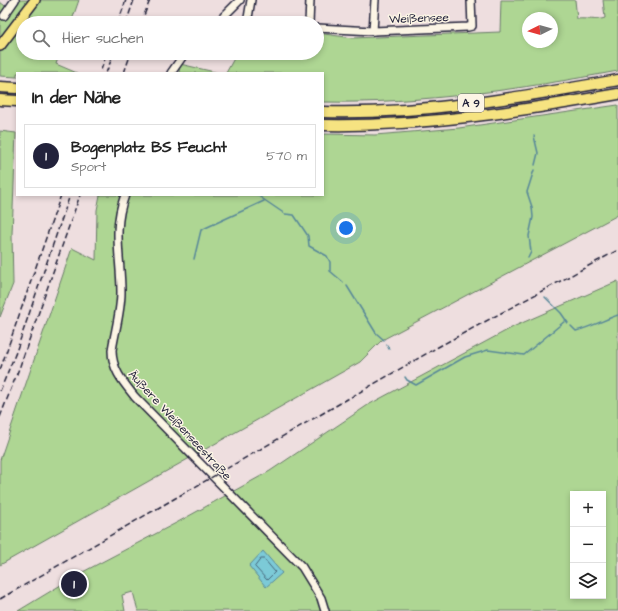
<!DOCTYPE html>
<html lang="de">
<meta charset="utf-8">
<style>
body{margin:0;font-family:"Architects Daughter",sans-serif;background:#f6f6f6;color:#222}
.controls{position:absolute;right:12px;bottom:12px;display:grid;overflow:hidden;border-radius:0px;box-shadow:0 2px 6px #0003}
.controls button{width:36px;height:36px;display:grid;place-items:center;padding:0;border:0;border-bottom:1px solid #e0e0e0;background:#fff;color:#222;font:20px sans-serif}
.compass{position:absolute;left:522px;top:12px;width:36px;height:36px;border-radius:50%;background:#fff;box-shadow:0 2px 6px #0003;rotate:265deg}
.you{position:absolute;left:346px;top:228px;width:14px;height:14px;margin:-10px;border:3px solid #fff;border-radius:50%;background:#1a73e8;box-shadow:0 0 0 6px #1a73e833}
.badge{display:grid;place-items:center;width:26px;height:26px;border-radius:50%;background:#22223b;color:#fff;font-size:13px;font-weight:700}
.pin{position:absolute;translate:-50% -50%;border:2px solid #fff;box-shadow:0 1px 4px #0006}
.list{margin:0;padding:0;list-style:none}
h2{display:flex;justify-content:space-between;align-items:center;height:52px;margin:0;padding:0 16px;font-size:17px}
h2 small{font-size:13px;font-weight:400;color:#767676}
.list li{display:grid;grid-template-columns:26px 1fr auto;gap:12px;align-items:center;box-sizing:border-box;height:64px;margin:0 8px 8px;padding:0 8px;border:1px solid #e0e0e0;border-radius:0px}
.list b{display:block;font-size:15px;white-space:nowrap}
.list p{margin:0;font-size:13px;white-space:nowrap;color:#767676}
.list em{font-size:13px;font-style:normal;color:#767676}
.icon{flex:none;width:22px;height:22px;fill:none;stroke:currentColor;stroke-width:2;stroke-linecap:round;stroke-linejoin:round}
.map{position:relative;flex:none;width:618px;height:611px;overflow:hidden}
.search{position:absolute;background:#fff;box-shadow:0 2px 6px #0003;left:16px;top:16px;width:308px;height:44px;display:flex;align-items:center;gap:10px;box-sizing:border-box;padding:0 14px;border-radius:22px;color:#767676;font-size:15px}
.panel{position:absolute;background:#fff;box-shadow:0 2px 6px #0003;left:16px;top:72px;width:308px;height:124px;border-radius:0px}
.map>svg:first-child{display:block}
.green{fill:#aed693;stroke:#687c67;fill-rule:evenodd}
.water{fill:#7bcad7;stroke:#578799}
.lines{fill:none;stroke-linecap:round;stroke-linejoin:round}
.shore{stroke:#466579;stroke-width:1}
.stream{stroke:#578799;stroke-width:1.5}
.minor-casing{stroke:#22223b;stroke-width:10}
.major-casing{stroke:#22223b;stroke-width:12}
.highway-casing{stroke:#22223b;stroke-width:13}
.minor{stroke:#fcf5e5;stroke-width:7}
.major{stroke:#f6e381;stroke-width:9}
.highway{stroke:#f6e381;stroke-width:10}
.rail{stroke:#22223b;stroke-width:1.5;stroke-dasharray:6 3;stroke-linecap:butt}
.labels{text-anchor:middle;stroke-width:3;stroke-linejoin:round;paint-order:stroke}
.shield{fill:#fcf5e5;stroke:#63616e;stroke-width:1}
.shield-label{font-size:11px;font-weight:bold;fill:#22223b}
.street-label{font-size:12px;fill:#22223b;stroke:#fcf5e5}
</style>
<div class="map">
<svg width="618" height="611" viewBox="0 0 618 611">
<rect width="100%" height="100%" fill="#eededf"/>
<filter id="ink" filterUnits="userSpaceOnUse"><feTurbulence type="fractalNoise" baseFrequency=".025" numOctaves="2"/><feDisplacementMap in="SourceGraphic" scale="8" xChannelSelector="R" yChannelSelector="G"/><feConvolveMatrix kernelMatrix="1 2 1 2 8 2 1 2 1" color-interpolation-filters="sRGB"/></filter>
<g filter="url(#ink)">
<!-- green -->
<g class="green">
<polygon points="17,0 79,0 71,23 23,23 23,53 60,53 56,64 77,73 17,73 17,77 0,76 0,2 9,9"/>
<path d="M 501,0 L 575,0 L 577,19 C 586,18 597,21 605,18 L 603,0 L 618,0 L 618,71 C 520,89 423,104 323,102 L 323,73 L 226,73 L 237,53 L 317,53 L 317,33 L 353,38 L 500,32 ZM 528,18 L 552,18 L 552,42 L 528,42 Z"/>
<polygon points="180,64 219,73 179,73"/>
<polygon points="618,105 618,215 382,340 360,362 0,565 0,460 72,248 96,260 97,210 100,195 323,195 323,134 375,135 459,128"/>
<polygon points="0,131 16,133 12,234 13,284 0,317"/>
<path d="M 618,281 L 618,611 L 138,611 L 133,592 L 122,595 L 125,611 L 18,611 L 79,574 L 178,522 L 270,471 L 368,405 L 515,326 ZM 573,494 L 603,494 L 603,596 L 573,596 Z"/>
</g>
<!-- water -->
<polygon class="water" points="263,551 282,573 266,587 249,566"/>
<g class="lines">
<!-- shore -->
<polygon class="shore" points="261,559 264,559 275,572 267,580 255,567"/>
<!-- stream -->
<g class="stream">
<polyline points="534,136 538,153 535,165"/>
<polyline points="257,195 285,214 294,215 308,236 309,246 327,256 330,262 330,271 343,282"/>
<polyline points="528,258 531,252 529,236 533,217 532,207 527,192 534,170"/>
<polyline points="194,259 201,230 264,201"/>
<polyline points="347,286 376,333 384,340"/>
<polyline points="545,297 561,313 568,323"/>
<path d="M 571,326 L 576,331 C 591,327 604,320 618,315"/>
<polyline points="387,345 389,349"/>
<polyline points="405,377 407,380 416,385 465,357 488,350 524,355 565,321"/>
</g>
<defs>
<g id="minor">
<polyline points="251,0 248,18 251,22 261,23"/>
<polyline points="4,16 15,0"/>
<polyline points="217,23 240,0"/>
<polyline points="309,23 310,0"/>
<polyline points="317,28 373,31 468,27 472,26 471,0"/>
<polyline points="373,31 375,0"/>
<polyline points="171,73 185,53"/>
<path d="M 125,195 C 112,230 121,257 121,292 C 121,311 115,331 112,350 C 112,370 123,382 135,397 L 302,567 L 321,598 L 325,611"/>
</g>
<polyline id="major" points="0,46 35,0"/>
<g id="highway">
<polyline points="0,87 17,88"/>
<polyline points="0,100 17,101"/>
<path d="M 323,112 C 422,115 521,97 618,80"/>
<path d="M 323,125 C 423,127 520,111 618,94"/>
</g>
</defs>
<!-- minor casing -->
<use href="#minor" class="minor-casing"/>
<!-- major casing -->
<use href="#major" class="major-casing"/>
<!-- highway casing -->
<use href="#highway" class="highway-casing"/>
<!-- minor -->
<use href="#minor" class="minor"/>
<!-- major -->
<use href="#major" class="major"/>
<!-- highway -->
<use href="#highway" class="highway"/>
<!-- rail -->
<g class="rail">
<polyline points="118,23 126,0"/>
<polyline points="126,23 134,0"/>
<polyline points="141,23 150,0"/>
<polyline points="101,70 107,53"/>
<polyline points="106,73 114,53"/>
<polyline points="124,73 131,53"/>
<polyline points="0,370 61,195"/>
<polyline points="0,391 16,352 70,195"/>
<polyline points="0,417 20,366 80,195"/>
<polyline points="0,599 438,347 618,250"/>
</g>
</g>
</g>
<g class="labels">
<!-- shield labels -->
<rect class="shield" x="458" y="94" width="26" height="18" rx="3"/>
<g class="shield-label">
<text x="471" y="107">A 9</text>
</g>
<!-- street labels -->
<g class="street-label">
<text transform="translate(419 18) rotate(-2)" y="4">Weißensee</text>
<text transform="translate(180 425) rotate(47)" y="4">Äußere Weißenseestraße</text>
</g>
</g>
</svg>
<div class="controls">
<button>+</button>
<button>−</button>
<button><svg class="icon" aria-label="layers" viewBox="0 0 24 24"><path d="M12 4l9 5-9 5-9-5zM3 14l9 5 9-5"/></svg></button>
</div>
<svg class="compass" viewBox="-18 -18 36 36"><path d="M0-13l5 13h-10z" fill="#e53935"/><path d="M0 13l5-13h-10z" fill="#767676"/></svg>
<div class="you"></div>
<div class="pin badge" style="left:74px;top:584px">1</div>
<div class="search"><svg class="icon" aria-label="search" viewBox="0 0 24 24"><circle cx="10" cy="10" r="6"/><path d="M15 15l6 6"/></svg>Hier suchen</div>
<section class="panel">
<h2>In der Nähe<small></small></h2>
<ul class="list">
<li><span class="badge">1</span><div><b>Bogenplatz BS Feucht</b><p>Sport</p></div><em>570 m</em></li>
</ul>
</section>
</div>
